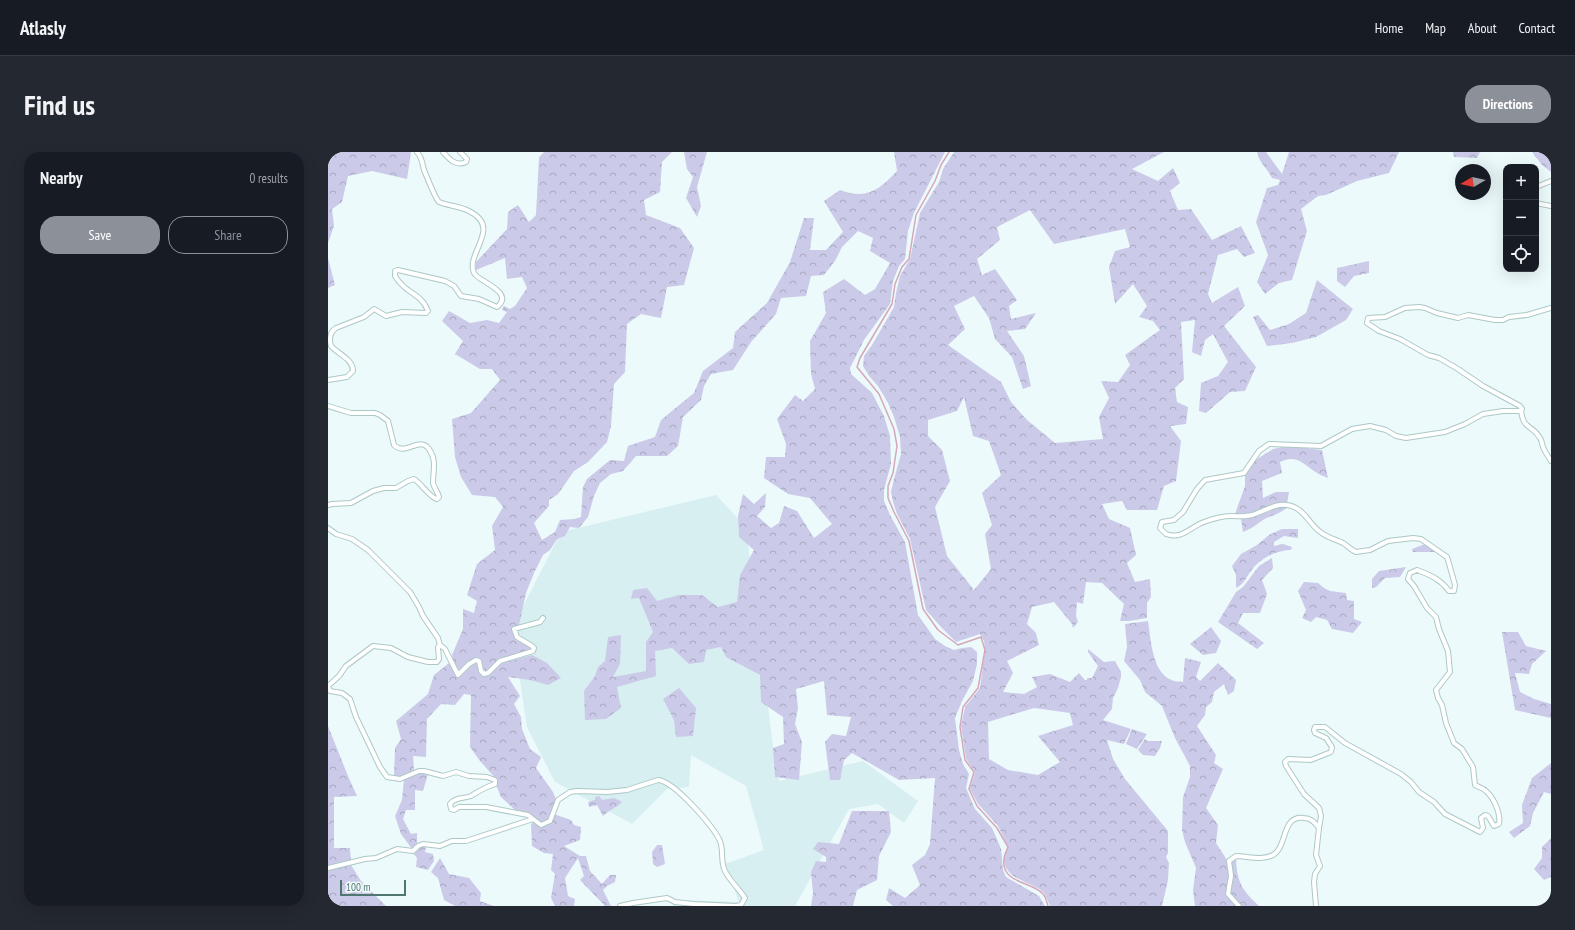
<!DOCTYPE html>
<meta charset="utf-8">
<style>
body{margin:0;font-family:"PT Sans Narrow",sans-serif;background:#242831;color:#f1f3f6}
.controls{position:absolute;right:12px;top:12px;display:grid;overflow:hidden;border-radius:8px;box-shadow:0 4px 16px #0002}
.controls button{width:36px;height:36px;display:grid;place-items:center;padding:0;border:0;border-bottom:1px solid #363941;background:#171b24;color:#f1f3f6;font:20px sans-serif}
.compass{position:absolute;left:1127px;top:12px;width:36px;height:36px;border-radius:50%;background:#171b24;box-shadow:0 4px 16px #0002;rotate:261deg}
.scale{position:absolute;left:12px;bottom:10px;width:66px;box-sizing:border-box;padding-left:4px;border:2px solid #4f766f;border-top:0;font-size:11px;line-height:14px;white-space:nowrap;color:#4f766f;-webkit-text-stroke:3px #f2fdfe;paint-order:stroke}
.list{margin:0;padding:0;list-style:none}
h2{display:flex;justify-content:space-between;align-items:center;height:52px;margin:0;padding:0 16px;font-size:17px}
h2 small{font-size:13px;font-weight:400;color:#9ea1a6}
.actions{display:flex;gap:8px;padding:12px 16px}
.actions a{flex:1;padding:9px 0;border:1px solid #8c9099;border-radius:16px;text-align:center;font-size:14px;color:#8c9099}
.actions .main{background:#8c9099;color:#fff}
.icon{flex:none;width:22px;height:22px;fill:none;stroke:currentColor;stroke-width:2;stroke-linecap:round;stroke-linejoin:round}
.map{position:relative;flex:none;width:1223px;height:754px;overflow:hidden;border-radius:16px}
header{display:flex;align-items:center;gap:24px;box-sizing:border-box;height:56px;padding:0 20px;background:#171b24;border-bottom:1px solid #363941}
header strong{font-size:19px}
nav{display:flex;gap:22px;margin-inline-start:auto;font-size:14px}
.intro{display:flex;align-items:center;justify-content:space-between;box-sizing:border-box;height:96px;padding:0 24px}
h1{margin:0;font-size:28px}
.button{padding:10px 18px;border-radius:16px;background:#8c9099;color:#fff;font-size:14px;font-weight:700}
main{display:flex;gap:24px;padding:0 24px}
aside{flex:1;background:#171b24;border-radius:16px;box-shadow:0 4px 16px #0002}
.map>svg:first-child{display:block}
.residential{fill:#d7eff0}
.forest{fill:url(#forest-crowns);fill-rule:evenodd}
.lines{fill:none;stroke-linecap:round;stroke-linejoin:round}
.stream{stroke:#d6a7b9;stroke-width:1.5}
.street-casing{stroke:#acc9c6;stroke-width:6}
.street{stroke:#fff;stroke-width:4}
</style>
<header>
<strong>Atlasly</strong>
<nav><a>Home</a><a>Map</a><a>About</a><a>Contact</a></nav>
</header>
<div class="intro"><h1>Find us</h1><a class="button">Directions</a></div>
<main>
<aside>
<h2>Nearby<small>0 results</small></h2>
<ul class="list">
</ul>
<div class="actions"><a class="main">Save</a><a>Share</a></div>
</aside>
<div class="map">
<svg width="1223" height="754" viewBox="0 0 1223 754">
<defs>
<pattern id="forest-crowns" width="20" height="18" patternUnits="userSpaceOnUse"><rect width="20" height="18" fill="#cccae9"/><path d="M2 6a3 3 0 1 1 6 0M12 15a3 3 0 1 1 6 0" fill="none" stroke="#a8a9c1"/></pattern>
</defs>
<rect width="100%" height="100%" fill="#ecfafc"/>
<!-- residential -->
<polygon class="residential" points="388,343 418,375 444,587 451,629 535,609 590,649 576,671 550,652 521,657 467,754 345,754 344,748 411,750 397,712 436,698 418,634 363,603 361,635 339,637 304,672 227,630 199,575 184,476 233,380"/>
<!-- forest -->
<g class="forest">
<polygon points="0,0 83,0 79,27 44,19 20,24 14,50 4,57 6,74 0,91"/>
<path d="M 216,0 L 344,0 L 334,10 L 332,40 L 316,48 L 318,63 L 352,76 L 366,96 L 356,133 L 339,135 L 333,166 L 313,162 L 299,172 L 297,220 L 286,232 L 283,274 L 279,290 L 260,310 L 246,319 L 230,342 L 221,348 L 221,354 L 206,371 L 214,388 L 227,380 L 232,368 L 246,367 L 253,365 L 255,335 L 259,327 L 282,308 L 296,309 L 300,294 L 327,285 L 333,268 L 366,241 L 375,219 L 405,196 L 407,180 L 439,151 L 462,110 L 476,66 L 486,66 L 482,98 L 498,98 L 515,80 L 496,49 L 512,38 C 539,48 551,38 569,19 L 566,0 L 617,0 L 586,61 L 580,79 L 577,107 L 571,114 L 565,129 L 562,152 L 536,188 L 522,216 L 523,222 L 544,241 L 556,264 L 562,284 L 563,312 L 556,338 L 556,349 L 562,363 L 577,390 L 590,463 L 607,487 L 617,494 L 626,498 L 634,496 L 643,495 L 649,500 L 649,512 L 645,529 L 634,549 L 627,566 L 631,598 L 635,612 L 641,622 L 638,636 L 647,657 L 664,676 L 669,687 L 673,697 L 675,718 L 678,725 L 711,744 L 717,754 L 565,754 L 558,748 L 561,736 L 577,746 L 592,733 L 584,713 L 597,703 L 602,692 L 607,626 L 571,628 L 524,601 L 516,608 L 512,628 L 502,628 L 497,590 L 504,582 L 518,584 L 523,565 L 499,563 L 496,529 L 468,537 L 470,556 L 467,572 L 474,590 L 471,628 L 447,625 L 445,596 L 456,592 L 455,565 L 433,550 L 432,523 L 398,505 L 393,495 L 378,498 L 376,510 L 361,512 L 344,496 L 327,499 L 328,524 L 289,535 L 293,556 L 278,567 L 257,568 L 256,539 L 267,524 L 270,515 L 277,509 L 280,485 L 293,483 L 292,512 L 285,525 L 318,519 L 318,490 L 325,480 L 311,446 L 303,447 L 305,438 L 319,436 L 329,449 L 351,443 L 374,443 L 390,455 L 409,450 L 412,423 L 426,398 L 411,385 L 410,364 L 415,342 L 426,352 L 438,341 L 437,355 L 429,364 L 443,376 L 451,371 L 456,354 L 469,359 L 486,386 L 504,372 L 482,346 L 460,342 L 436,326 L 438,305 L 457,305 L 458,292 L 449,267 L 467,243 L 475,249 L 487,237 L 483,222 L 482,189 L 498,161 L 495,140 L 516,127 L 537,143 L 547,137 L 562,111 L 542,99 L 545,86 L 530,79 L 514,95 L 507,109 L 496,123 L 483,124 L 478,144 L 453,146 L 448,162 L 423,190 L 405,218 L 383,222 L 376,234 L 373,248 L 355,265 L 350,294 L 339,304 L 308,304 L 295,319 L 283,322 L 272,331 L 266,344 L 260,365 L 251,376 L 242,375 L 237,384 L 229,387 L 222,398 L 215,403 L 206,421 L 198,441 L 191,473 L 185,476 L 185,481 L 188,488 L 200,494 L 203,497 L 202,500 L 170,508 L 160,519 L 157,520 L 152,506 L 149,506 L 138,512 L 132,519 L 127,513 L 124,503 L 135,477 L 135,457 L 146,461 L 149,449 L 139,443 L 149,412 L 167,398 L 164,374 L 175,355 L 167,345 L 144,343 L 133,325 L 127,305 L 124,267 L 143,261 L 172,228 L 164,217 L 152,217 L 127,202 L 135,189 L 114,169 L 121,159 L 142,171 L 159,168 L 171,171 L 179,160 L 174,158 L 176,154 L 182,157 L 187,154 L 199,136 L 194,125 L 179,127 L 177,106 L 148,118 L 148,110 L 179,77 L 180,60 L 190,53 L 201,70 L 208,63 L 211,5 Z"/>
<polygon points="356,0 379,0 369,35 373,54 369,65 358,46 365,25 359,17"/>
<path d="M 626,0 L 836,0 L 804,17 L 830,29 L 845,16 L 852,31 L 842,39 L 850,58 L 863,57 L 884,88 L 913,74 L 927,101 L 916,105 L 909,97 L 890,103 L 880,142 L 884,151 L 910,135 L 917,154 L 896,174 L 928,215 L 917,239 L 902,240 L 878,261 L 871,259 L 873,231 L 890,224 L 900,210 L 885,182 L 877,188 L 873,204 L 864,200 L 867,168 L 853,170 L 856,227 L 847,236 L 849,250 L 860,255 L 858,272 L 842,274 L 853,289 L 848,329 L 836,334 L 829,358 L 799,358 L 794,349 L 774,352 L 781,367 L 802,376 L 808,403 L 799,411 L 807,430 L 822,427 L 823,445 L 819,451 L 819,466 L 801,469 L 792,469 L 796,452 L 774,431 L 758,430 L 755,452 L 749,450 L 748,464 L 750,470 L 745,476 L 744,472 L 726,450 L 704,455 L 699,472 L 708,481 L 711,493 L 679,509 L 685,521 L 675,540 L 696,542 L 709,535 L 704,525 L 722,522 L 742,530 L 751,521 L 757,528 L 759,528 L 759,526 L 764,526 L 770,514 L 760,500 L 760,497 L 776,510 L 787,509 L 793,520 L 793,525 L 790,536 L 785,546 L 784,557 L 775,568 L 803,577 L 796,592 L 779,588 L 785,607 L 797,627 L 840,679 L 840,701 L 838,705 L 841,711 L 840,728 L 834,754 L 722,754 C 720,750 718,743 715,740 C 702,729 676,728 676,706 C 677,702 679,697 680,694 L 670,674 L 650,652 L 642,637 L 647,620 L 638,607 L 633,574 L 637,555 L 652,536 L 657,497 L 656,489 L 652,482 L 628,490 L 613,475 L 598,458 L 582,387 L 569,362 L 565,350 L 563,340 L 566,327 L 573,302 L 572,285 L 566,265 L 560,251 L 550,234 L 541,224 L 535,214 L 536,204 L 544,193 L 566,155 L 568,141 L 572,124 L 582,107 L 592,61 L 611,30 L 615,17 ZM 702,58 L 726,92 L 797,77 L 802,95 L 787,99 L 781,115 L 787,152 L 805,132 L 819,154 L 811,165 L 825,169 L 832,178 L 797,203 L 802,213 L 790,230 L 773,229 L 781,246 L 771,265 L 775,287 L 727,291 L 699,268 L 683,250 L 673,230 L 620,193 L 637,177 L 626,154 L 646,144 L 661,166 L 667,187 L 684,205 L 695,237 L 703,234 L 696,204 L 679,179 L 697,177 L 708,161 L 683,167 L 681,154 L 689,148 L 667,117 L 654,123 L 649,107 L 672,88 L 669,75 ZM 636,245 L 645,284 L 661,289 L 673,323 L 654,341 L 664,373 L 657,382 L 663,417 L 646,438 L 619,404 L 607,355 L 622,329 L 614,298 L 600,284 L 600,268 L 629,259 ZM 706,556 L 742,561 L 745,573 L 710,584 L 732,610 L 710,623 L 680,618 L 661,607 L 660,570 Z"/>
<path d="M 929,0 L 938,0 L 954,22 L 961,0 L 1071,0 L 1061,21 L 1029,29 L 998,43 L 990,44 L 973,57 L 979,79 L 964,128 L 951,131 L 937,142 L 929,130 L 940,103 L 928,70 L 939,36 L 950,33 L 952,28 L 944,26 C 939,15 932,13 929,0 Z"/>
<polygon points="1125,0 1152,0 1149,6 1126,5"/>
<polygon points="1204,0 1218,0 1223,3 1223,20 1214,13"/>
<polygon points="0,106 7,133 0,136"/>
<polygon points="1041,109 1041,121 1026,124 1017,135 1009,129 1009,116"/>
<polygon points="989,128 1025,157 1018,168 988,185 964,191 939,194 925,165 930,163 942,178 961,172 978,161"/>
<path d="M 959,294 L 994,298 L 1000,326 C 995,324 990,322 986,319 C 975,311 967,302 952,310 L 954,321 L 934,329 L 935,346 L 948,340 L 961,340 L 959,352 L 924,362 L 907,362 L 917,334 L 917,323 L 924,313 L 929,307 L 945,297 Z"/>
<path d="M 954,354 L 960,354 C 954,362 943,363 935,368 C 928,373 923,377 915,380 L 913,367 L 929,364 Z"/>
<path d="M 954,377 L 970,377 L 970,386 L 956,384 L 946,390 L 946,394 L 955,392 L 964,395 L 963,398 C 950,398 935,405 926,415 C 919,423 917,432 908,436 L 908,423 L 904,414 L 913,402 L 929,393 L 941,383 Z"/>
<polygon points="1097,392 1108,400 1085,400 1084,397"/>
<polygon points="944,406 945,416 934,428 939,442 932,461 915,461 910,471 936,491 929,497 890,470 908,440 915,435 931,414"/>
<polygon points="1078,415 1072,425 1057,426 1048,435 1044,436 1044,427 1051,419"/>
<polygon points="976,430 990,431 996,436 1002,439 1018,441 1019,448 1026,449 1026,467 1034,470 1025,481 1004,477 999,468 988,465 983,470 974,466 978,458 970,439"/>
<path d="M 820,469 C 823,488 824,523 846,529 C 848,530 852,529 855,530 L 857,506 L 873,510 L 868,525 L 872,529 L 890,511 L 908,528 L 906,539 L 900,543 L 896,532 L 886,540 L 884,550 L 878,555 L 877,563 L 869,574 L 888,603 L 886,611 L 895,617 L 878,656 L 890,673 L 888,691 L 899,708 L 901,715 L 901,727 L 898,736 L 899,743 L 908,754 L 867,754 L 865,738 L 868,716 L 857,690 L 854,678 L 855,645 L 862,625 L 862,614 L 847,586 L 834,554 L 817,540 L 812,528 L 796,509 L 799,495 L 797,472 Z"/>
<polygon points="883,475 893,489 888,501 875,503 862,492"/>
<polygon points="1174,480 1190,480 1198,494 1218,499 1204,512 1201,522 1187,521 1192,540 1206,547 1223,552 1223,566 1187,558"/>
<polygon points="204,503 219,511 233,526 220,533 202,528 180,525 192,544 186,552 193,565 194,577 202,597 213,605 208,616 225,640 228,647 220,668 213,671 201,661 189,660 173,645 168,633 169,630 168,627 152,609 142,595 143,543 136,542 127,553 113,552 99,567 98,605 85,604 86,618 75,624 66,624 67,596 73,587 68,569 100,542 106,523 121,511 129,525 131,525 146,510 150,511 158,523 163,521 173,511"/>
<polygon points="351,536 368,556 365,584 348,585 346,568 335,547"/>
<polygon points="0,574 20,624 29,644 6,645 6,696 22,696 23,709 0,715"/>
<polygon points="804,577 819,582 809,597 798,592"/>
<polygon points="817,587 820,589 834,589 832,596 827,604 815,603 810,598"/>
<polygon points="1223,611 1223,642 1216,640 1205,661 1202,674 1186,686 1181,680 1195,671 1194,653 1204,626"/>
<polygon points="92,620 100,622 95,639 87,638 87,658 78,658 75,667 83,682 89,681 89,693 84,697 73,682 67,664 74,648 76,627"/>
<path d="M 271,644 L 274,648 L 286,646 L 294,650 C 288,656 281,658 275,664 L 269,653 L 261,655 L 260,650 L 267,648 L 267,645 Z"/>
<polygon points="524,659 561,659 563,680 551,704 549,728 529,738 525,754 483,754 485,741 483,720 488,709 498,710 498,705 485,697 490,690 511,692"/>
<polygon points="226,662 243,668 246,673 253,675 252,688 236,694 252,704 258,704 262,719 274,732 282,723 288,723 287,730 279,734 275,738 283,754 277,754 252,728 256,724 250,706 237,726 240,744 247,747 246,754 227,754 223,746 227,722 223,718 225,702 216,701 204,694 203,672 206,670 211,673 215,673"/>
<polygon points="1223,686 1223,725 1216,728 1206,717 1214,706 1214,695"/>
<polygon points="329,693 334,693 337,712 329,715 325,712 324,700"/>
<polygon points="92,694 98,694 97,700 105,702 106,709 100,718 88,715 89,706 84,700"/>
<polygon points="112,706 121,722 141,726 153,741 152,749 166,754 127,754 116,748 110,726 103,720"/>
<path d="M 908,707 C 909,730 914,738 931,754 L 913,754 L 901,740 L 905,728 L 903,710 Z"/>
<polygon points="23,713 33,729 58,754 0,754 0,718"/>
</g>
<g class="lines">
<!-- stream -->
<path class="stream" d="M 621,0 L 613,13 L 607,29 L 588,63 L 581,107 L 574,115 L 567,132 L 564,152 L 532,206 L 529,215 L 551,242 L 566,277 L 569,294 L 565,321 L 560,334 L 560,346 L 566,360 L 581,389 L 595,457 L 610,478 L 630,493 L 653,485 L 657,498 L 650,536 L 635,555 L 632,575 L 637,608 L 646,620 L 641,637 L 649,654 L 669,676 L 680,695 C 679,698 676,703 676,707 C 673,732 704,729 715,742 C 718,745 719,751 720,754"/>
<defs>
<g id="street">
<path d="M 115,0 C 121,7 128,15 138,10 L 139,7 L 132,0"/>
<polyline points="1208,35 1223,29"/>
<polyline points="1208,51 1223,54"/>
<path d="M 0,228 L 19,225 L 25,219 C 25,207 10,202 3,194 C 1,187 2,180 8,176 L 36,165 L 46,157 L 58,164 L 74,160 L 98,161 L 100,159 C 96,148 89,144 80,138 C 76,135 70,129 67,124 L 67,119 L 70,118 L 117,129 L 126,134 L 133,144 L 151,147 L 169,155 C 188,140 149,129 146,121 C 137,101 175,76 141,59 C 131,54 121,54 111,50 C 107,46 99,25 96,18 C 94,11 94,5 89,0"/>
<path d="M 0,254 L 23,261 L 47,261 L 52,263 L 60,269 L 66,293 C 78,305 91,283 101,297 C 109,308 105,319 105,331 C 106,336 110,340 111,345 L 109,347 C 102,346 94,332 86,327 L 80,329 L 68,336 L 56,336 L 45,339 L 23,351 L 4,352 L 0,353"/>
<path d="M 1193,259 C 1196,279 1204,272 1212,286 C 1214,289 1214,292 1215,295 C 1217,300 1220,304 1223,309"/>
<polyline points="0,376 8,382 24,387 40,398 82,440 91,455 95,464 110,486 112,493"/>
<path d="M 205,667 L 213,673 L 222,669 L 230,648 L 242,640 L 249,639 L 279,640 L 299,638 L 330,628 C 346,629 385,674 392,689 C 396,699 392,709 397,719 C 402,729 411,737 417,746 L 413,753 L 408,754 L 366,752 L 347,750 L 339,746 L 305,751 L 292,754"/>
<path d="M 991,676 L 993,664 L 991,656 L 976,642 L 958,614 L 957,610 L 960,607 L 983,608 L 1003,600 L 1004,595 L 998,586 L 987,581 L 986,578 L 987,575 L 997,575 L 1017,591 L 1073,622 L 1083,630 L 1091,640 L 1106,650 L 1117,662 L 1152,680 L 1155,676 L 1153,666 L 1157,663 L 1160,664 L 1166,674 L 1171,672 C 1173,662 1166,646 1158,639 C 1155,636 1150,635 1147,633 L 1145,615 L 1134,597 L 1126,591 L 1118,571 L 1114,553 L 1110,546 L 1108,538 L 1122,520 L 1120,499 L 1111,477 L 1108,465 L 1099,456 L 1086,434 L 1080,427 L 1082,421 L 1089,418 C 1103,423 1113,428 1121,439 L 1126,439 L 1127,433 L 1120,408 L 1119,405 L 1093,387 L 1085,386 L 1060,389 L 1042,398 L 1028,400 C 1023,398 1020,394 1015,391 C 1007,387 999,386 991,379 C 980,370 975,355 959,353 C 947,351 935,360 924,363 C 917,365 911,364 903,364 C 895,364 884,367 876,370 C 862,375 854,388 838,382 L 832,376 L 834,370 L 846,368 L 855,360 L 869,337 L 877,328 L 916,321 L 931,299 L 941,292 L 993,294 L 1024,277 L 1042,274 L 1058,278 L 1068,284 L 1078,286 L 1117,280 L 1137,272 L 1155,262 L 1175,259 L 1193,259 L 1194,257 L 1192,254 L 1155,234 L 1130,217 L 1111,206 L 1100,203 L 1072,187 L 1051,179 L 1039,171 L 1040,166 L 1057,165 L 1077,156 L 1091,155 L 1097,156 L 1109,161 L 1130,166 L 1140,163 L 1167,168 L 1175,168 L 1181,165 L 1199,163 L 1223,156"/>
<path d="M 0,716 L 37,707 L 48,706 L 69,697 L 85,699 L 90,694 L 95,692 L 112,694 L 124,689 L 138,689 L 205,667 L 200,663 L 158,655 L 131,655 L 126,658 L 123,657 L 122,652 C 127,645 135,647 143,644 C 151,639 157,635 167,632 L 167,628 L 159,625 L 141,624 L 128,620 L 115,624 L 96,619 L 91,619 L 72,627 L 59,625 L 52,615 L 28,565 L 22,547 L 14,541 L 2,539 L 0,534 L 11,524 L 18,514 L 45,494 L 63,496 L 80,505 L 100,510 L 109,510 L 111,507 L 110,495 L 112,493 L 117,497 L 130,523 L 141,512 L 148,508 L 151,509 L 153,519 L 156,522 L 160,521 L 172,509 L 205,499 L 206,496 L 204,494 L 189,485 L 186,477 L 212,470 L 215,466"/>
<path d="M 911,754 L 900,742 L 903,724 L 901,709 L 908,704 C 919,704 934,709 945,703 C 960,694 953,663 976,666 C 983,666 987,670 991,676 L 988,703 L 992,714 L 987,722 L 986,730 L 988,754"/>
</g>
</defs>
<!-- street casing -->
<use href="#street" class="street-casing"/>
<!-- street -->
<use href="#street" class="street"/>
</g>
</svg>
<div class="controls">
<button>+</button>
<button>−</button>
<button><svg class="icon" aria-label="locate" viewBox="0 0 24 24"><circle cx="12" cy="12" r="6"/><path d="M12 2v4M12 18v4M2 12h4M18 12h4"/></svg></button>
</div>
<svg class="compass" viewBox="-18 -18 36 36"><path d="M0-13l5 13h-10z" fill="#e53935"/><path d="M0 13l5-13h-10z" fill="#9ea1a6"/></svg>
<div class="scale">100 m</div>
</div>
</main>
